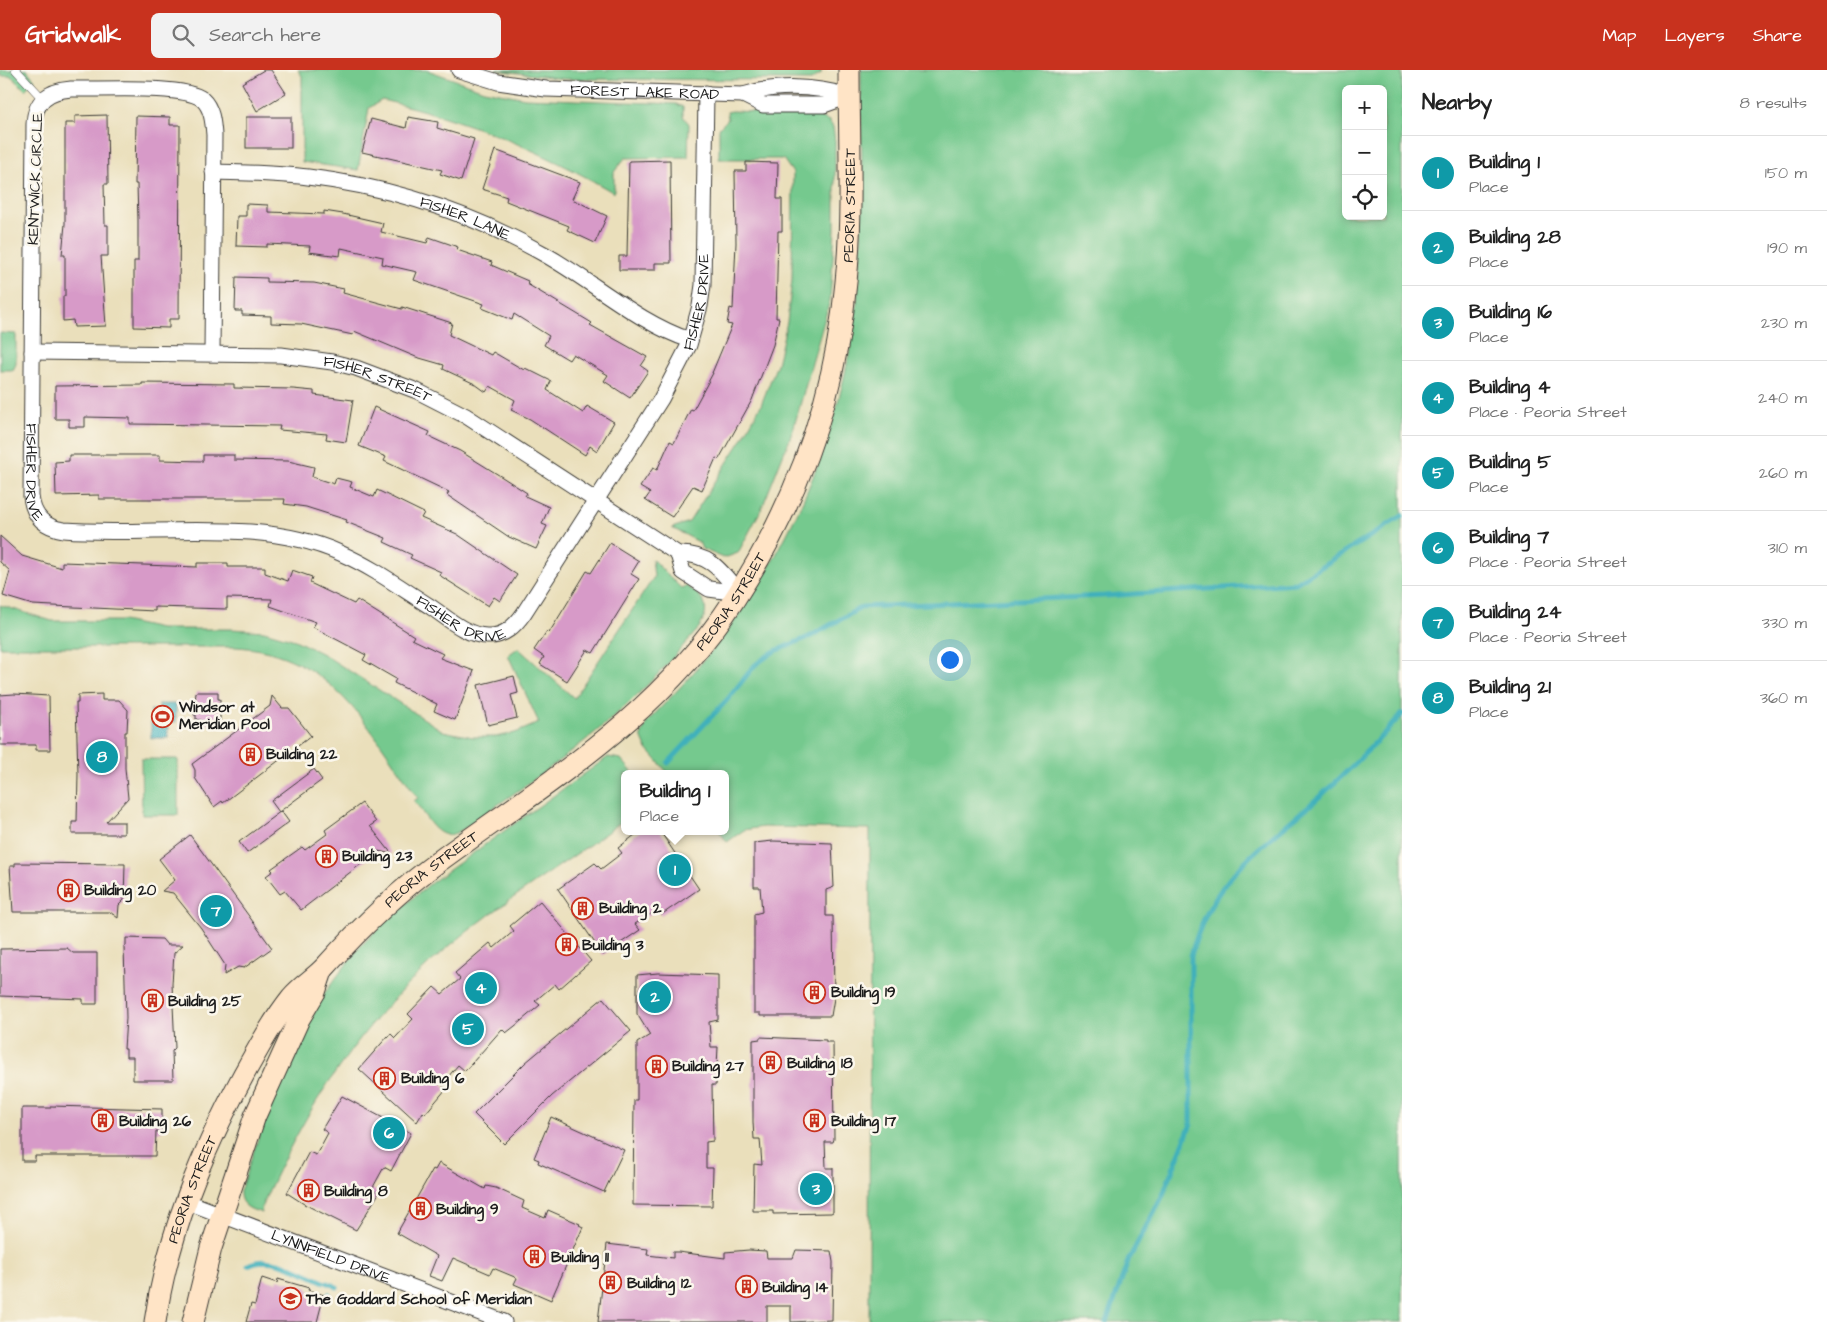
<!DOCTYPE html>
<meta charset="utf-8">
<style>
body{margin:0;font-family:"Architects Daughter",sans-serif;background:#f2f2f2;color:#222}
.controls{position:absolute;right:15px;top:15px;display:grid;overflow:hidden;border-radius:8px;box-shadow:0 2px 8px #0003}
.controls button{width:45px;height:45px;display:grid;place-items:center;padding:0;border:0;border-bottom:1px solid #e0e0e0;background:#fff;color:#222;font:25px sans-serif}
.you{position:absolute;left:949px;top:589px;width:18px;height:18px;margin:-12px;border:4px solid #fff;border-radius:50%;background:#1a73e8;box-shadow:0 0 0 8px #1a73e833}
.badge{display:grid;place-items:center;width:32px;height:32px;border-radius:50%;background:#c8321e;color:#fff;font-size:16px;font-weight:700}
.pin{position:absolute;translate:-50% -50%;border:2px solid #fff;box-shadow:0 1px 5px #0006}
.popup{position:absolute;left:621px;top:700px;width:108px;height:65px;box-sizing:border-box;display:grid;place-content:center;border-radius:8px;background:#fff;filter:drop-shadow(0 1px 4px #0005);font-size:16px;white-space:nowrap;color:#767676}
.popup b{font-size:19px;color:#222}
.popup::after{content:'';position:absolute;left:50%;top:100%;margin-left:-10px;border:10px solid transparent;border-top-color:#fff}
.list{margin:0;padding:0;list-style:none}
h2{display:flex;justify-content:space-between;align-items:center;height:65px;margin:0;padding:0 20px;font-size:21px}
h2 small{font-size:16px;font-weight:400;color:#767676}
.list li{display:grid;grid-template-columns:32px 1fr auto;gap:15px;align-items:center;box-sizing:border-box;height:75px;padding:0 20px;border-top:1px solid #e0e0e0}
.list b{display:block;font-size:19px;white-space:nowrap}
.list p{margin:0;font-size:16px;white-space:nowrap;color:#767676}
.list em{font-size:16px;font-style:normal;color:#767676}
.icon{flex:none;width:28px;height:28px;fill:none;stroke:currentColor;stroke-width:2;stroke-linecap:round;stroke-linejoin:round}
.map{position:relative;flex:none;width:1402px;height:1252px;overflow:hidden}
header{display:flex;align-items:center;gap:30px;box-sizing:border-box;height:70px;padding:0 25px;background:#c8321e;color:#fff}
header strong{font-size:24px}
nav{display:flex;gap:28px;margin-inline-start:auto;font-size:18px}
.search{width:350px;height:45px;background:#f2f2f2;display:flex;align-items:center;gap:12px;box-sizing:border-box;padding:0 18px;border-radius:8px;color:#767676;font-size:19px}
main{display:flex}
aside{flex:1;background:#fff}
.map>svg:first-child{display:block}
.green{fill:#74c98e;stroke:#487255;fill-rule:evenodd}
.water{fill:#40b0bb;stroke:#2e666c}
.lines{fill:none;stroke-linecap:round;stroke-linejoin:round}
.stream{stroke:#40b0bb;stroke-width:5}
.building{fill:#d79ac8}
.service-casing{stroke:#3b3934;stroke-width:9}
.minor-casing{stroke:#3b3934;stroke-width:17}
.secondary-casing{stroke:#3b3934;stroke-width:23}
.service{stroke:#fff;stroke-width:8}
.minor{stroke:#fff;stroke-width:15}
.secondary{stroke:#ffe4c6;stroke-width:21}
.labels{text-anchor:middle;stroke-width:5;stroke-linejoin:round;paint-order:stroke}
.street-label{font-size:15px;fill:#1c1c1c;stroke:#fbf7ec}
.poi-label{font-size:15px;font-weight:bold;fill:#1c1c1c;stroke:#fbf7ec;text-anchor:start}
</style>
<header>
<strong>Gridwalk</strong>
<div class="search"><svg class="icon" aria-label="search" viewBox="0 0 24 24"><circle cx="10" cy="10" r="6"/><path d="M15 15l6 6"/></svg>Search here</div>
<nav><a>Map</a><a>Layers</a><a>Share</a></nav>
</header>
<main>
<div class="map">
<svg width="1402" height="1252" viewBox="0 0 1402 1252">
<rect width="100%" height="100%" fill="#fbf7ec"/>
<filter id="ink" filterUnits="userSpaceOnUse"><feTurbulence type="fractalNoise" baseFrequency=".02" numOctaves="2"/><feDisplacementMap in="SourceGraphic" scale="10" xChannelSelector="R" yChannelSelector="G"/><feConvolveMatrix kernelMatrix="1 2 1 2 8 2 1 2 1" color-interpolation-filters="sRGB"/></filter>
<filter id="wash" filterUnits="userSpaceOnUse"><feTurbulence type="fractalNoise" baseFrequency=".0096" numOctaves="4" result="noise"/><feDisplacementMap in="SourceGraphic" scale="20" xChannelSelector="R" yChannelSelector="G"/><feGaussianBlur stdDeviation="1.12" result="paint"/><feColorMatrix in="noise" values="0 0 0 0 0 0 0 0 0 0 0 0 0 0 0 0 0 1.4 0 .05"/><feComposite in="paint" operator="in"/></filter>
<g filter="url(#wash)">
<rect width="100%" height="100%" fill="#eadfbb"/>
<!-- green -->
<g class="green">
<polygon points="0,0 27,0 35,10 25,20 11,6 0,6"/>
<path d="M 298,0 L 427,0 L 484,20 L 525,28 L 676,34 L 683,37 L 683,46 L 689,54 L 688,87 L 625,88 L 614,102 L 614,123 C 541,80 465,49 382,30 L 369,38 L 358,100 L 302,92 L 302,6 Z"/>
<polygon points="496,0 821,0 821,4 811,10 564,9"/>
<path d="M 861,0 L 1402,0 L 1402,1252 L 869,1252 L 870,759 L 763,757 L 744,760 L 727,772 L 719,761 L 725,761 L 725,704 L 669,704 L 646,678 L 641,666 L 647,652 C 668,630 689,609 708,585 C 790,485 843,360 857,231 C 865,154 861,77 861,0 ZM 1346,19 L 1383,19 L 1383,146 L 1346,146 Z"/>
<polygon points="732,41 814,44 829,51 833,57 835,71 835,160 830,230 793,360 762,438 738,483 724,488 702,479 699,472 672,458 689,452 741,371 761,335 777,294 787,252 792,210 793,103 783,89 719,89 719,58 728,49 727,42"/>
<polygon points="0,263 16,264 16,294 13,300 0,300"/>
<path d="M 652,489 L 681,518 L 686,516 C 697,523 708,530 705,545 C 702,557 691,567 683,576 C 630,640 564,689 496,736 C 485,743 460,765 448,765 C 433,764 423,741 414,731 L 418,728 C 369,659 331,582 236,577 L 0,577 L 0,535 L 52,551 L 123,551 L 160,559 L 231,559 L 264,561 L 295,570 L 323,584 L 443,661 L 473,667 L 495,667 L 515,663 L 539,653 L 508,585 L 518,578 L 574,628 L 654,507 Z"/>
<path d="M 608,687 L 621,689 L 634,704 L 625,704 L 625,749 C 567,793 503,831 447,878 C 363,949 305,1038 261,1138 L 262,1143 C 249,1139 239,1135 240,1121 L 272,1028 L 323,925 L 358,879 L 384,852 L 431,813 Z"/>
<polygon points="141,689 178,689 178,745 142,745"/>
</g>
<!-- water -->
<polygon class="water" points="159,634 176,634 176,652 168,652 168,668 151,668 151,640 159,640"/>
<g class="lines">
<!-- stream -->
<g class="stream">
<polyline points="668,693 727,630 755,595 773,582 811,566 862,537 1104,526 1296,513 1402,446"/>
<path d="M 248,1195 C 271,1183 303,1203 324,1212"/>
<polyline points="328,1213 337,1217"/>
<polyline points="323,1230 329,1224"/>
<path d="M 1107,1252 L 1128,1191 L 1162,1127 L 1191,1054 L 1191,886 C 1210,811 1255,782 1310,735 C 1343,707 1373,676 1402,644"/>
</g>
</g>
<g id="blocks">
<!-- building -->
<g class="building">
<polygon points="264,0 271,0 286,23 257,41 242,13"/>
<polygon points="107,45 108,114 104,114 105,155 108,155 108,186 101,186 106,256 74,257 73,250 63,251 63,226 65,226 65,185 62,185 65,154 65,53 75,53 75,46"/>
<polygon points="136,46 170,47 170,55 180,55 179,249 169,249 169,258 134,257 134,191 138,191 138,150 137,114 135,114"/>
<rect x="246" y="47" width="45" height="31"/>
<polygon points="408,47 438,52 437,58 474,69 461,111 440,104 442,100 362,82 371,49 406,58"/>
<polygon points="495,80 580,112 572,129 607,146 595,173 567,160 569,156 506,131 507,127 482,119"/>
<polygon points="670,90 671,193 655,193 655,200 619,200 619,186 627,186 629,91"/>
<polygon points="746,92 778,93 777,129 782,129 782,161 778,161 776,248 779,248 773,275 752,330 719,389 716,388 702,420 693,416 672,447 645,430 650,423 640,417 653,398 657,400 670,371 674,373 691,339 693,340 713,303 712,303 732,255 727,254 730,238 733,239 736,173 735,101 746,101"/>
<polygon points="246,134 268,135 268,142 324,144 324,141 343,144 383,153 381,162 427,173 429,167 458,177 457,180 492,192 491,195 528,211 527,214 592,253 590,255 647,287 641,296 648,301 630,328 604,311 608,305 573,284 569,290 544,275 549,266 514,244 512,250 482,238 484,234 414,210 417,202 382,194 383,187 341,178 340,186 309,182 310,176 267,174 267,177 236,176 237,146 246,146"/>
<polygon points="236,207 267,208 267,212 314,213 344,219 343,223 402,239 402,237 452,253 449,265 491,285 493,282 524,300 525,298 551,311 547,320 583,343 587,336 614,352 597,381 590,376 585,385 530,349 511,340 515,330 490,316 486,322 475,314 443,299 444,295 416,287 354,261 353,265 301,254 271,253 271,246 242,245 242,241 235,241"/>
<polygon points="142,313 234,314 234,318 293,319 314,321 314,325 353,330 346,372 326,369 327,364 279,360 280,356 130,354 130,348 85,347 85,357 69,357 69,349 55,349 55,316 142,315"/>
<polygon points="374,337 430,362 428,366 460,381 502,407 527,423 525,426 549,437 542,454 547,456 536,479 509,467 447,425 449,422 384,391 386,387 359,376"/>
<polygon points="69,385 160,385 160,390 203,391 203,385 234,385 234,390 288,391 314,397 312,407 334,414 336,408 352,412 350,417 374,427 377,420 424,443 421,448 457,464 517,505 500,531 494,527 488,536 439,505 441,502 410,488 412,485 384,472 386,468 346,452 347,450 306,437 284,434 285,429 99,429 99,425 56,426 55,392 69,391"/>
<polygon points="0,466 22,486 62,498 62,492 197,497 197,493 228,493 228,497 265,497 265,503 288,511 292,500 312,507 310,513 354,534 357,530 414,566 412,569 443,584 440,588 474,601 455,650 434,641 437,634 394,613 396,609 363,590 366,585 313,557 316,552 270,536 272,529 227,528 227,539 155,537 155,541 33,535 3,526 10,501 0,492"/>
<polygon points="610,473 639,491 631,504 639,509 593,583 587,580 567,611 540,594 544,587 534,580 547,561 549,563 587,501 591,503"/>
<polygon points="514,606 518,623 511,625 517,648 488,655 478,615"/>
<polygon points="196,622 218,622 218,629 220,629 220,654 201,654 201,650 196,650 196,645 194,645"/>
<polygon points="14,624 49,626 50,680 36,680 36,675 0,675 0,625"/>
<polygon points="102,624 102,630 119,630 128,640 127,662 125,662 125,698 128,728 106,752 124,752 124,764 72,764 72,752 77,752 78,704 76,633 78,633 78,625"/>
<polygon points="272,626 282,638 289,638 311,666 223,733 222,731 214,737 195,708 195,700 192,694 270,636"/>
<polygon points="314,699 322,710 279,742 271,731"/>
<polygon points="362,733 376,752 370,756 392,784 378,781 301,840 285,821 280,824 266,806 273,801 271,799 302,777 305,780 327,764 325,760"/>
<polygon points="281,741 289,752 247,783 239,772"/>
<polygon points="640,761 660,761 699,819 661,845 657,840 635,854 640,860 603,885 558,819 595,793 601,799 622,783 618,778"/>
<polygon points="190,765 272,878 244,898 238,897 224,905 225,895 201,858 173,823 162,821 175,810 159,789"/>
<polygon points="773,771 832,773 834,817 826,820 826,846 833,846 834,928 831,946 760,946 760,943 754,943 754,844 762,842 760,817 754,817 754,773"/>
<polygon points="15,793 125,794 124,830 119,835 118,848 110,842 13,842 10,796 15,796"/>
<polygon points="540,831 591,891 559,919 555,914 535,931 540,935 515,956 506,963 502,959 465,1001 458,995 442,1014 446,1019 425,1044 423,1042 417,1052 359,999 388,966 391,964 395,968 413,949 408,944 434,917 442,924 460,909 455,903 490,873 494,878 514,861 510,856"/>
<polygon points="126,868 162,869 167,875 183,875 174,883 172,914 175,978 172,981 173,1010 133,1010 133,987 126,987 126,979 124,979 126,948 124,876 126,876"/>
<polygon points="67,878 73,883 97,883 97,934 83,934 83,929 0,926 0,879"/>
<polygon points="658,903 718,905 718,950 709,952 711,977 718,977 716,1015 712,1015 713,1071 706,1072 706,1098 713,1098 712,1136 633,1135 634,1030 637,1030 637,973 650,965 637,944 637,905"/>
<polygon points="603,928 631,961 552,1026 504,1074 474,1044 525,993"/>
<polygon points="760,967 826,970 826,972 833,972 834,1069 833,1072 825,1072 826,1098 833,1098 833,1142 831,1143 773,1144 773,1141 753,1141 754,1094 762,1095 760,1069 754,1069 753,1052 753,970 760,969"/>
<polygon points="342,1026 411,1063 391,1101 384,1097 372,1119 379,1123 356,1160 304,1134 287,1123 309,1082 316,1085 328,1063 322,1059"/>
<polygon points="51,1036 162,1039 162,1062 156,1062 155,1086 35,1086 35,1091 22,1091 22,1038 51,1038"/>
<polygon points="551,1047 624,1080 604,1122 538,1093 539,1090 534,1088"/>
<polygon points="439,1093 485,1119 486,1116 496,1118 524,1131 522,1138 545,1148 548,1140 580,1154 579,1155 583,1157 551,1230 514,1214 517,1208 493,1198 490,1204 453,1188 442,1211 429,1206 437,1186 397,1163 433,1099 435,1100"/>
<polygon points="607,1174 648,1179 647,1185 673,1188 673,1182 678,1182 725,1188 725,1182 749,1180 766,1181 767,1188 793,1188 796,1180 831,1181 833,1192 832,1250 791,1252 791,1236 767,1236 767,1252 598,1252"/>
<polygon points="262,1208 277,1213 278,1209 309,1218 308,1220 324,1225 317,1252 246,1252 251,1234 255,1235"/>
</g>
</g>
</g>
<g filter="url(#ink)">
<use href="#blocks" fill-opacity="0" stroke="#3b3934" stroke-width="1"/>
<g class="lines">
<defs>
<polyline id="service" points="16,0 42,28"/>
<g id="minor">
<path id="s1" d="M 459,0 L 498,12 L 546,19 L 743,25 C 777,14 815,16 849,26"/>
<polyline points="743,25 763,35 824,35 849,26"/>
<path id="s2" d="M 213,102 C 245,103 276,103 308,107 C 391,117 471,143 544,184 C 591,210 640,254 690,270"/>
<path id="s3" d="M 32,282 L 281,285 L 332,292 L 356,298 L 417,321 L 466,346 L 678,484 C 709,483 721,500 739,523"/>
<path id="s4" d="M 212,283 L 214,65 C 213,52 212,38 202,29 C 183,14 98,20 71,19 C 48,21 35,30 34,54 L 31,426 C 33,446 44,457 64,460 C 152,467 258,446 340,483 C 372,497 401,518 431,537 C 447,548 467,566 487,566 C 504,567 515,556 524,543 L 661,329 L 689,275 L 700,236 L 703,215 L 706,23"/>
<polyline points="678,484 683,502 709,519 739,523"/>
<path id="s5" d="M 185,1131 L 504,1252"/>
</g>
<g id="secondary">
<path id="s6" d="M 155,1252 C 168,1163 202,1082 244,1004 C 259,977 273,951 292,927 C 302,915 315,908 325,897 C 361,857 398,821 442,789 C 549,711 660,645 734,530 C 796,434 836,326 846,212 C 853,142 849,70 849,0"/>
<polyline points="193,1252 211,1178 255,1046 299,949 315,922 322,901"/>
</g>
</defs>
<!-- service casing -->
<use href="#service" class="service-casing"/>
<!-- minor casing -->
<use href="#minor" class="minor-casing"/>
<!-- secondary casing -->
<use href="#secondary" class="secondary-casing"/>
<!-- service -->
<use href="#service" class="service"/>
<!-- minor -->
<use href="#minor" class="minor"/>
<!-- secondary -->
<use href="#secondary" class="secondary"/>
</g>
</g>
<!-- icons -->
<defs>
<symbol id="stadium-ring" viewBox="-11 -11 22 22"><circle r="9.5" fill="#fbf7ec" stroke="#c8321e" stroke-width="1.5"/><path d="M0-5a6.5 5 0 1 0 0 10a6.5 5 0 1 0 0-10ZM-3.5-1.8h7v3.6h-7Z" fill="#c8321e"/></symbol>
<symbol id="building-ring" viewBox="-11 -11 22 22"><circle r="9.5" fill="#fbf7ec" stroke="#c8321e" stroke-width="1.5"/><path d="M-4-6H4V6H1V3H-1V6H-4ZM-2.5-4.3h1.7v1.8h-1.7ZM.8-4.3h1.7v1.8H.8ZM-2.5-1h1.7V.8h-1.7ZM.8-1h1.7V.8H.8Z" fill="#c8321e"/></symbol>
<symbol id="school-ring" viewBox="-11 -11 22 22"><circle r="9.5" fill="#fbf7ec" stroke="#c8321e" stroke-width="1.5"/><path d="M0-5L7-2L0 1L-7-2ZM-4 1L0 2.5L4 1V4Q0 6-4 4Z" fill="#c8321e"/></symbol>
</defs>
<g fill-rule="evenodd">
<use href="#stadium-ring" x="150" y="634" width="25" height="25"/>
<use href="#building-ring" x="238" y="672" width="25" height="25"/>
<use href="#building-ring" x="314" y="774" width="25" height="25"/>
<use href="#building-ring" x="56" y="808" width="25" height="25"/>
<use href="#building-ring" x="570" y="826" width="25" height="25"/>
<use href="#building-ring" x="554" y="862" width="25" height="25"/>
<use href="#building-ring" x="802" y="910" width="25" height="25"/>
<use href="#building-ring" x="140" y="918" width="25" height="25"/>
<use href="#building-ring" x="758" y="980" width="25" height="25"/>
<use href="#building-ring" x="644" y="984" width="25" height="25"/>
<use href="#building-ring" x="372" y="996" width="25" height="25"/>
<use href="#building-ring" x="90" y="1038" width="25" height="25"/>
<use href="#building-ring" x="802" y="1038" width="25" height="25"/>
<use href="#building-ring" x="296" y="1108" width="25" height="25"/>
<use href="#building-ring" x="408" y="1126" width="25" height="25"/>
<use href="#building-ring" x="522" y="1174" width="25" height="25"/>
<use href="#building-ring" x="598" y="1200" width="25" height="25"/>
<use href="#building-ring" x="734" y="1204" width="25" height="25"/>
<use href="#school-ring" x="278" y="1216" width="25" height="25"/>
</g>
<g class="labels">
<!-- street labels -->
<g class="street-label">
<text dy="5" stroke="none"><textPath href="#s1" startOffset="188">FOREST LAKE ROAD</textPath></text>
<text transform="translate(35 109) rotate(-88)" y="5">KENTWICK CIRCLE</text>
<text dy="5" stroke="none"><textPath href="#s6" startOffset="1370">PEORIA STREET</textPath></text>
<text dy="5" stroke="none"><textPath href="#s2" startOffset="258">FISHER LANE</textPath></text>
<text dy="5" stroke="none"><textPath href="#s4" startOffset="1724">FISHER DRIVE</textPath></text>
<text dy="5" stroke="none"><textPath href="#s3" startOffset="349">FISHER STREET</textPath></text>
<text dy="5" stroke="none"><textPath href="#s4" startOffset="795">FISHER DRIVE</textPath></text>
<text dy="5" stroke="none"><textPath href="#s6" startOffset="950">PEORIA STREET</textPath></text>
<text dy="5" stroke="none"><textPath href="#s4" startOffset="1289">FISHER DRIVE</textPath></text>
<text dy="5" stroke="none"><textPath href="#s6" startOffset="545">PEORIA STREET</textPath></text>
<text dy="5" stroke="none"><textPath href="#s6" startOffset="138">PEORIA STREET</textPath></text>
<text dy="5" stroke="none"><textPath href="#s5" startOffset="156">LYNNFIELD DRIVE</textPath></text>
</g>
<!-- poi labels -->
<g class="poi-label">
<text x="179" y="642">Windsor at<tspan x="179" dy="17">Meridian Pool</tspan></text>
<text x="266" y="689">Building 22</text>
<text x="342" y="791">Building 23</text>
<text x="84" y="825">Building 20</text>
<text x="599" y="843">Building 2</text>
<text x="582" y="880">Building 3</text>
<text x="831" y="927">Building 19</text>
<text x="168" y="936">Building 25</text>
<text x="787" y="998">Building 18</text>
<text x="672" y="1001">Building 27</text>
<text x="401" y="1013">Building 6</text>
<text x="119" y="1056">Building 26</text>
<text x="831" y="1056">Building 17</text>
<text x="324" y="1126">Building 8</text>
<text x="436" y="1144">Building 9</text>
<text x="551" y="1192">Building 11</text>
<text x="627" y="1218">Building 12</text>
<text x="762" y="1222">Building 14</text>
<text x="306" y="1234">The Goddard School of Meridian</text>
</g>
</g>
</svg>
<div class="controls">
<button>+</button>
<button>−</button>
<button><svg class="icon" aria-label="locate" viewBox="0 0 24 24"><circle cx="12" cy="12" r="6"/><path d="M12 2v4M12 18v4M2 12h4M18 12h4"/></svg></button>
</div>
<div class="you"></div>
<div class="pin badge" style="left:675px;top:800px;background:#0f9aa8">1</div>
<div class="popup"><b>Building 1</b>Place</div>
<div class="pin badge" style="left:655px;top:927px;background:#0f9aa8">2</div>
<div class="pin badge" style="left:816px;top:1119px;background:#0f9aa8">3</div>
<div class="pin badge" style="left:481px;top:918px;background:#0f9aa8">4</div>
<div class="pin badge" style="left:468px;top:959px;background:#0f9aa8">5</div>
<div class="pin badge" style="left:389px;top:1063px;background:#0f9aa8">6</div>
<div class="pin badge" style="left:216px;top:841px;background:#0f9aa8">7</div>
<div class="pin badge" style="left:102px;top:687px;background:#0f9aa8">8</div>
</div>
<aside>
<h2>Nearby<small>8 results</small></h2>
<ul class="list">
<li><span class="badge" style="background:#0f9aa8">1</span><div><b>Building 1</b><p>Place</p></div><em>150 m</em></li>
<li><span class="badge" style="background:#0f9aa8">2</span><div><b>Building 28</b><p>Place</p></div><em>190 m</em></li>
<li><span class="badge" style="background:#0f9aa8">3</span><div><b>Building 16</b><p>Place</p></div><em>230 m</em></li>
<li><span class="badge" style="background:#0f9aa8">4</span><div><b>Building 4</b><p>Place · Peoria Street</p></div><em>240 m</em></li>
<li><span class="badge" style="background:#0f9aa8">5</span><div><b>Building 5</b><p>Place</p></div><em>260 m</em></li>
<li><span class="badge" style="background:#0f9aa8">6</span><div><b>Building 7</b><p>Place · Peoria Street</p></div><em>310 m</em></li>
<li><span class="badge" style="background:#0f9aa8">7</span><div><b>Building 24</b><p>Place · Peoria Street</p></div><em>330 m</em></li>
<li><span class="badge" style="background:#0f9aa8">8</span><div><b>Building 21</b><p>Place</p></div><em>360 m</em></li>
</ul>
</aside>
</main>
